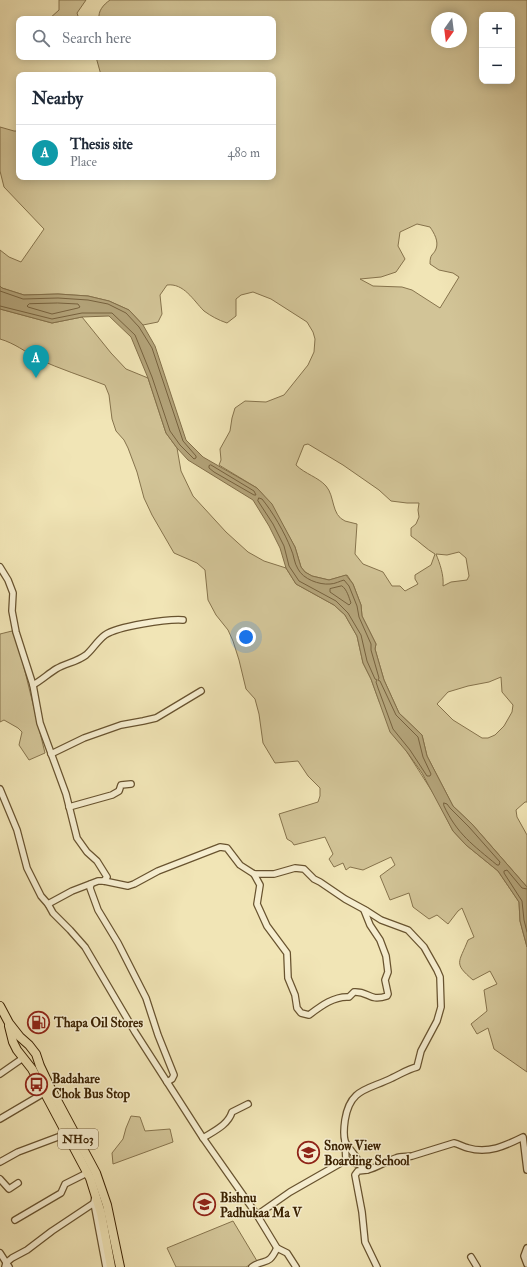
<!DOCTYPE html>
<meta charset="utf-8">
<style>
body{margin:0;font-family:"IM FELL Double Pica",serif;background:#f2f2f3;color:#1f2937}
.controls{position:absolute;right:12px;top:12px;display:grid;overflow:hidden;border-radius:8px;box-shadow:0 2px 10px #0003}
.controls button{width:36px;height:36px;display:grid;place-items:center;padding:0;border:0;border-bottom:1px solid #e0e1e3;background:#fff;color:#1f2937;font:20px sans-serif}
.compass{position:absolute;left:431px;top:12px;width:36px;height:36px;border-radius:50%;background:#fff;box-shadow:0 2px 10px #0003;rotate:194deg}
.you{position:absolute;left:246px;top:637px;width:14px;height:14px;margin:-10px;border:3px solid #fff;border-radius:50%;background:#1a73e8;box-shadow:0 0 0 6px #1a73e833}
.badge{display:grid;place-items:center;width:26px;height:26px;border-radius:50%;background:#8f2418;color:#fff;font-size:13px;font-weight:700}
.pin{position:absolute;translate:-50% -33px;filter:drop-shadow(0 1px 2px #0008)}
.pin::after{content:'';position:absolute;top:21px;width:14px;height:12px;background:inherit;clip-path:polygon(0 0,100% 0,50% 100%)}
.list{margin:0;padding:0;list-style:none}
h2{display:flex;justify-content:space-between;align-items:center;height:52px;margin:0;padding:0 16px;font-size:17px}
h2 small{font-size:13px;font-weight:400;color:#747a83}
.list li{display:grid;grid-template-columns:26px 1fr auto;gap:12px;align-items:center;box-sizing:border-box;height:56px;padding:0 16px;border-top:1px solid #e0e1e3}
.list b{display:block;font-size:15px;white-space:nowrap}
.list p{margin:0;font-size:13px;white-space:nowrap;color:#747a83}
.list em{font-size:13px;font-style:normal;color:#747a83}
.icon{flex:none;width:22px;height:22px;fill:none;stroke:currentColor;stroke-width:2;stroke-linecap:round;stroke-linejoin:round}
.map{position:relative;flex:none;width:527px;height:1267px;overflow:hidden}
.search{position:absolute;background:#fff;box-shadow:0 2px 10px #0003;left:16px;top:16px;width:260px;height:44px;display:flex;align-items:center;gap:10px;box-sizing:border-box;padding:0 14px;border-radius:8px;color:#747a83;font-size:15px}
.panel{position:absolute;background:#fff;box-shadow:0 2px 10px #0003;left:16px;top:72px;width:260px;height:108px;border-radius:8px}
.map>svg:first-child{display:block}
.green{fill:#d2c497;stroke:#86734c;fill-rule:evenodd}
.water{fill:#b3a379;stroke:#836f49}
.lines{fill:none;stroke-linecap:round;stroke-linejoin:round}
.shore{stroke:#77623e;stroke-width:1}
.minor-casing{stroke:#68532f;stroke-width:8}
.highway-casing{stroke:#3b2202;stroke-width:10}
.minor{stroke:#f6eed0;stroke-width:5.5}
.highway{stroke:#f1e5b6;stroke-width:8}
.labels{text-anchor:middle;stroke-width:3;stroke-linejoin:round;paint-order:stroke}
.shield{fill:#f6eed0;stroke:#735f40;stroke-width:1}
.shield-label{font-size:12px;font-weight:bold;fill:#3b2202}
.poi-label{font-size:13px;font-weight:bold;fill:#3b2202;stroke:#f6eed0;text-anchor:start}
</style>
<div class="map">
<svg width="527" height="1267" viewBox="0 0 527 1267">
<rect width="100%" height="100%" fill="#f1e5b6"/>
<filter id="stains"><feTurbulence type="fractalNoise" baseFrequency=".005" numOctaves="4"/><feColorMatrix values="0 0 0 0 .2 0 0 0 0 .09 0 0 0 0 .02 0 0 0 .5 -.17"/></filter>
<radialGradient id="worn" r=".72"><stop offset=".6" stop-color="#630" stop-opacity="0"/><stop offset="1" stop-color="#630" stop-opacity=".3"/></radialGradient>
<!-- green -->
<g class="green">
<polygon points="59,0 86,0 77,13 79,19 49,19 59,10"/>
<path d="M 110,0 L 527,0 L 527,802 L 525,802 L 516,810 L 517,817 L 527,835 L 527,887 L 472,824 L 453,806 L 427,756 L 422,735 L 399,713 L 384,680 L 375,649 L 376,644 L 362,616 L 361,605 L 353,584 L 347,575 L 329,580 L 312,576 L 305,572 L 301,567 L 295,547 L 271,504 L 257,488 L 219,465 L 221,460 L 220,449 L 230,431 L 232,418 L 235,408 L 245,401 L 266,402 L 284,395 L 308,365 L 314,352 L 315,339 L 313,332 L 307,322 L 271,299 L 253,292 L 241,295 L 236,299 L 236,316 L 227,323 C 218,320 211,316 204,311 C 193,300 184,283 167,285 L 160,295 L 162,314 L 158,322 L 143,325 L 129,310 L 109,301 L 88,296 L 58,294 L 24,295 L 2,288 L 0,286 L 0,250 L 9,257 L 21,262 L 44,229 L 4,187 L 0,171 L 0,127 L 14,131 L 19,131 L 19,177 L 273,177 L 273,75 L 101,75 L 96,57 L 273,57 L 273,19 L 99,19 C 98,11 103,5 110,0 ZM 482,15 L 512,15 L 512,81 L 482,81 ZM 437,18 L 461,18 L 461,42 L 437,42 ZM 417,224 L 430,227 C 434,233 439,241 436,249 C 433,256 430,253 430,264 L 439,270 L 453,273 L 459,277 L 440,308 L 412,290 L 402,287 L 373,286 L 360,279 L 381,277 L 396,272 L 405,259 L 398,246 L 400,232 ZM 308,444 L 343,465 L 379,490 L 391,501 L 407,503 L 419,503 L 418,510 L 419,517 L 416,524 L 411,528 L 411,536 C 420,542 426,549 435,554 L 431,565 L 415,575 L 415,579 L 418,584 L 405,591 L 400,586 L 392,586 L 383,572 L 363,564 L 355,554 L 357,524 C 353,523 349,522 345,521 C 331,515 335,496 326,486 C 318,477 305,474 296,465 L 304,445 ZM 459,552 L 466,558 L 469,576 L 467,580 L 451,582 L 443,586 C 444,575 440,564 436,554 L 447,555 ZM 501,677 L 502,692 L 513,705 L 512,712 L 504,726 L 495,735 L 488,738 L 482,738 L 453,720 L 437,704 L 448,692 L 468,686 L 489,682 Z"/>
<path d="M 0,309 L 52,323 L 82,317 L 111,353 L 126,369 L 148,378 L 166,433 L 177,448 L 181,471 L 193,496 L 226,532 L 248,552 L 264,561 L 286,568 L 296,584 L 334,605 L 345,615 L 357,636 L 363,663 L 371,679 L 379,701 L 407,752 L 435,796 L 453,831 L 466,845 L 498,871 L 519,902 L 520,921 L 527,947 L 527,1072 L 494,1049 L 488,1028 L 477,1034 L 471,1024 L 487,1011 L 484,990 L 497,984 L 490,971 L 473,980 C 453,963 459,963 468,940 L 474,937 L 462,908 L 458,911 L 448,924 L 437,915 L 429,919 L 413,907 L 409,893 L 390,900 L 380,876 L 395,865 L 391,857 L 363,870 L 350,867 L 346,870 L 343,863 L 334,867 L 329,859 L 333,854 L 325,837 L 294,845 L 292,842 L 287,839 L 279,814 L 318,802 L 320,796 L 320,788 L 308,776 L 298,761 L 275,763 L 263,743 L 259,714 L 255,699 L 246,689 L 239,660 L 233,641 L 228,630 L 216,615 L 208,600 L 205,570 L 197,563 L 174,553 L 152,515 L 144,498 L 137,472 L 128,448 L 124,440 L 116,431 L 112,419 L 109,395 L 105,385 C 82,376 60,369 38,359 C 26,352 14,343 0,339 Z"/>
<polygon points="12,631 19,647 45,753 29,760 19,745 22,732 18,728 4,720 0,722 0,634"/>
<polygon points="131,1116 140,1117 145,1131 170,1129 173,1142 113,1164 112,1153 123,1139 126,1128"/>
<polygon points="233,1221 257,1261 246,1267 176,1267 167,1248"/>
</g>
<!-- water -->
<polygon class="water" points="0,286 2,288 24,295 58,294 88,296 109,301 129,310 143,325 155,346 186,440 203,457 257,488 272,504 295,547 301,567 305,572 312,576 329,580 346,575 353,584 361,605 362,616 376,644 375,649 384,680 399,713 422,735 427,756 453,806 472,824 527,887 527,947 520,921 519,902 498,871 466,845 453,831 422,773 407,752 390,732 371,679 363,663 357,636 345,615 334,605 296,584 286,568 280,548 269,526 253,500 188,460 177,448 166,433 148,378 131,337 109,316 82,317 52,323 0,309"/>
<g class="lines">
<!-- shore -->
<g class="shore">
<polyline points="0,291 23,299 58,298 88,300 108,304 126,313 139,327 152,348 183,441 196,456 196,458 194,459 180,445 170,431 152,377 135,335 112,313 82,313 52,319 0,306"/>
<polygon points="58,303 78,304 80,307 78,308 52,314 28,307 27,306 29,304"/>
<polygon points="211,465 254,491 256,495 254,495 214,472 209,468 209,466"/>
<path d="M 259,498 L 262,499 C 272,511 285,533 291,549 C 294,555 294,563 298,569 C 303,579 319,585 330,584 C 335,584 340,581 344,580 L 349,586 L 357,606 L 359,617 L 371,644 L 371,650 L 379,678 L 378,680 L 380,681 L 396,715 L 418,737 L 423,757 L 431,774 L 430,776 L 427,776 L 410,750 L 393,729 L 378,688 L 376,682 L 377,680 L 375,679 L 367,661 L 361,635 L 348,613 L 336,601 L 299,581 L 289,566 L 284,546 L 273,524 L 258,501 Z"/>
<path d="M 342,586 C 347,589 349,598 351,603 L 349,605 L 330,592 L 330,589 Z"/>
<path d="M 444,803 L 447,804 L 450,808 L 469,827 L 500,862 L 499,865 L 497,865 C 473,845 457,834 444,806 Z"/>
<polyline points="527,889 522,888 507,870 504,871 504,873 522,901 524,920 527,932"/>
</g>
<defs>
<g id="minor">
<polyline points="0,567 8,580 13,593 12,611 16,632 33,685 40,723 66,794 77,838 87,852 97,861 107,877 104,881"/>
<path d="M 33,685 C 42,680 48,674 56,669 C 66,663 77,662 86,655 C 93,649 97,641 105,635 C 118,626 167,619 183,620"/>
<polyline points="51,754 84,738 121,725 143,721 156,718 201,691"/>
<polyline points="0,789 17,830 27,868 41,896 48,904 53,913 70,930 85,947 135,1032 203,1138 257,1215 277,1248 287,1253 296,1267"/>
<polyline points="69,807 112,795 119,791 121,785 131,784"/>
<path d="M 254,874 L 260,885 L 257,904 L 267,926 L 287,953 L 288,978 L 295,995 L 297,1008 L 301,1013 L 309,1015 C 321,1006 334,996 349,997 L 354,992 C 369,991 369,1002 387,996 L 388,994 L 385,980 L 388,972 L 386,956 L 380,940 L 370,925 L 364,910"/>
<polyline points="91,884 90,888 98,910 118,943 146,998 158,1035 174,1075 172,1079 167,1082"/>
<path d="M 48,904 L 72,891 L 98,881 L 104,881 L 128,886 L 134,884 L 158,871 L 220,847 L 227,848 L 240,865 L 254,874 L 274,874 L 295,868 L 304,869 L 314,879 L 320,882 L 345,899 L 367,911 L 381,920 L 408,930 L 424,947 L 437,970 L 440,977 L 441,1007 L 437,1021 L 421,1051 L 417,1067 C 408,1069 401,1074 392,1078 C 368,1090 350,1088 345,1120 C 344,1127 343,1134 345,1141 C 349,1150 357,1155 360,1165"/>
<polyline points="0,1074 23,1058"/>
<polyline points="0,1119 44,1093"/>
<path d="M 203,1138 C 214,1131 228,1125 232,1112 L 248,1104"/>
<polyline points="345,1142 346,1160"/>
<polyline points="0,1162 18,1152 66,1134"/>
<polyline points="367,1170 358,1171 355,1175 362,1212 365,1242 377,1267"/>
<polyline points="0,1179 9,1189 18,1183"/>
<polyline points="94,1203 106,1267"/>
<path d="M 257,1215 L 290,1192 L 346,1160 L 360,1165 L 367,1170 C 377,1168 386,1161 396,1158 C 401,1156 407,1157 412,1156 L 454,1143 C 459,1144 463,1147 468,1148 C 488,1154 505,1146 523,1137 L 527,1170"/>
<polyline points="15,1220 61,1193 65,1184 87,1173"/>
<polyline points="527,1248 524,1256 527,1264"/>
<polyline points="0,1253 9,1267"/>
<polyline points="471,1257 477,1267"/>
<polyline points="5,1267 6,1263 12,1258 27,1250 52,1231 94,1203 95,1196"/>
<path d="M 252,1267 C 265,1258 268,1267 277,1248"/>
</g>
<g id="highway">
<polyline points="0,1006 9,1023 20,1037 29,1045 36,1054 40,1066 51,1089 96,1173 107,1205 120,1267"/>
<polyline points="9,1026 13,1042 17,1050 32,1069 90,1178 101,1213 111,1267"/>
</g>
</defs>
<!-- minor casing -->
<use href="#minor" class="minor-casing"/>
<!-- highway casing -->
<use href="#highway" class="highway-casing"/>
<!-- minor -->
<use href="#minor" class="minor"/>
<!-- highway -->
<use href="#highway" class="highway"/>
</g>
<!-- icons -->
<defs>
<symbol id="fuel-ring" viewBox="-11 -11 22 22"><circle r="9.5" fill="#f6eed0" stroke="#8f2418" stroke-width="1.5"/><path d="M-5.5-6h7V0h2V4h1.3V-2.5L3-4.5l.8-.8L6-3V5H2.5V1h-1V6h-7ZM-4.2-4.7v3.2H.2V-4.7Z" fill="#8f2418"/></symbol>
<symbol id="bus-ring" viewBox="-11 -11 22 22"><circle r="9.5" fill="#f6eed0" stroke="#8f2418" stroke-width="1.5"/><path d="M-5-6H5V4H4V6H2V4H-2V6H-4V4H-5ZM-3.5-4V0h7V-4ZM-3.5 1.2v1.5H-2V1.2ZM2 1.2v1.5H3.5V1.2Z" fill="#8f2418"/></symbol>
<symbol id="school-ring" viewBox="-11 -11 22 22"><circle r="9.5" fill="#f6eed0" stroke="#8f2418" stroke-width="1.5"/><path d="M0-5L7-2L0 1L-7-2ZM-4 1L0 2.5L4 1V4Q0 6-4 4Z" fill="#8f2418"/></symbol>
</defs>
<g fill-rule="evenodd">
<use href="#fuel-ring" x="26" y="1010" width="25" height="25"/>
<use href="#bus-ring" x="24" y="1072" width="25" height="25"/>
<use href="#school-ring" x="296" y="1140" width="25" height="25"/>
<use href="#school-ring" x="192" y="1192" width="25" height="25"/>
</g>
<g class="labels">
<!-- shield labels -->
<rect class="shield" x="58" y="1129" width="40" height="20" rx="3"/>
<g class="shield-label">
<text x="78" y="1143">NH03</text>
</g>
<!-- poi labels -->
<g class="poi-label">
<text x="54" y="1027">Thapa Oil Stores</text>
<text x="52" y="1083">Badahare<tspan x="52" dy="15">Chok Bus Stop</tspan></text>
<text x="324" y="1150">Snow View<tspan x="324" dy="15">Boarding School</tspan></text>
<text x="220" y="1202">Bishnu<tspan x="220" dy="15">Padhukaa Ma V</tspan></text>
</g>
</g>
<rect width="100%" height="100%" filter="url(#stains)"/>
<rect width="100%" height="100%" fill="url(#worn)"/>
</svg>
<div class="controls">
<button>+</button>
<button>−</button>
</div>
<svg class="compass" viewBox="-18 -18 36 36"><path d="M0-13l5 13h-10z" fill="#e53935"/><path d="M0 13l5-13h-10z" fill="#747a83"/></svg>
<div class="you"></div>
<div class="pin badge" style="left:36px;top:378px;background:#0f9aa8">A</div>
<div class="search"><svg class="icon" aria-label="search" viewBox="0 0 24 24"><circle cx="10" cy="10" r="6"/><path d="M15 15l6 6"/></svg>Search here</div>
<section class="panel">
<h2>Nearby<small></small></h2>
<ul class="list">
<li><span class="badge" style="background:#0f9aa8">A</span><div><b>Thesis site</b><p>Place</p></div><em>480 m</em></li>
</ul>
</section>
</div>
